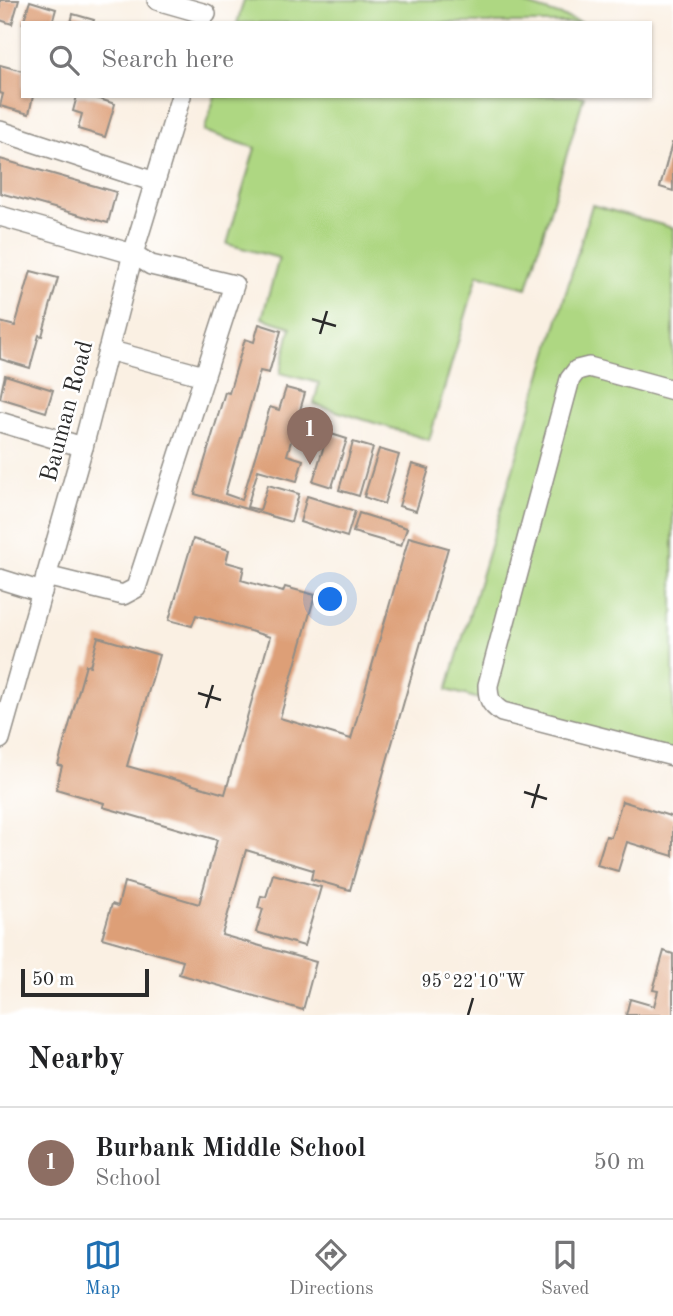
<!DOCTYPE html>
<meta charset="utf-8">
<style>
body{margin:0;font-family:"Old Standard TT",serif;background:#f2f2f2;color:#202124}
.scale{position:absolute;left:21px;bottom:18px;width:128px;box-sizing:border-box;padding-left:7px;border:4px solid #2b2b2b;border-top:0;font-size:19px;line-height:24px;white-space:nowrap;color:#2b2b2b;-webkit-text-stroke:5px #fff;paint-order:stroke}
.you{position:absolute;left:331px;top:600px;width:24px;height:24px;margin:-18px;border:5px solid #fff;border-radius:50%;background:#1a73e8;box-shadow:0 0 0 10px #1a73e833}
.badge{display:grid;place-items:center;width:46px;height:46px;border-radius:50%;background:#1f6fb2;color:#fff;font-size:23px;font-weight:700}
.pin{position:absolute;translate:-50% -58px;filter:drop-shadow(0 2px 4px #0008)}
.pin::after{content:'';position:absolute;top:37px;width:24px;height:21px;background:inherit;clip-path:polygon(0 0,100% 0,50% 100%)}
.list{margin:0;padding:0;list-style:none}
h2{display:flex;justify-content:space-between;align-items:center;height:91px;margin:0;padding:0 28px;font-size:30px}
h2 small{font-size:23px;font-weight:400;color:#757577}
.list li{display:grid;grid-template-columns:46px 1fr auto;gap:21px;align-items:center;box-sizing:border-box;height:112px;padding:0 28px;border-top:2px solid #e0e0e0}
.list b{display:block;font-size:26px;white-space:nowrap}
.list p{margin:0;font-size:23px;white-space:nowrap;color:#757577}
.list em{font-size:23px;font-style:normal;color:#757577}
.icon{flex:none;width:38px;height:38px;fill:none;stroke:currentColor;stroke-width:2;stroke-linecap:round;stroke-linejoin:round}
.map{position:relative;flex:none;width:673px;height:1015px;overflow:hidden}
.search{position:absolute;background:#fff;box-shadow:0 2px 5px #0004;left:21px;right:21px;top:21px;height:77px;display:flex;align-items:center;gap:18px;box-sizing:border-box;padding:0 24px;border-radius:0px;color:#757577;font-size:26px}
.sheet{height:203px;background:#fff}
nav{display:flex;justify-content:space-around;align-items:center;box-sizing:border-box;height:98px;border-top:2px solid #e0e0e0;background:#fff;font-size:19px;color:#757577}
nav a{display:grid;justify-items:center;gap:4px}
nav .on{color:#1f6fb2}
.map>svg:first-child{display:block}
.green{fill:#aed782;stroke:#6c8156;stroke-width:2}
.building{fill:#dd9f77}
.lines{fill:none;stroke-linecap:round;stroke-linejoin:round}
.minor-casing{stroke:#928e87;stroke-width:22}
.minor{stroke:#fff;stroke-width:19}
.ticks{fill:none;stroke:#2b2b2b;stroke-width:2.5}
.labels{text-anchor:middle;stroke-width:5;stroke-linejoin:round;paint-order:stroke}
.street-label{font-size:24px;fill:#2b2b2b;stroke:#fff}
.ticks-label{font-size:18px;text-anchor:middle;fill:#2b2b2b;stroke:#fff;stroke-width:5;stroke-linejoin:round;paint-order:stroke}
</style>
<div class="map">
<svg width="673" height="1015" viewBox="0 0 673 1015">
<rect width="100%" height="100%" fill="#fff"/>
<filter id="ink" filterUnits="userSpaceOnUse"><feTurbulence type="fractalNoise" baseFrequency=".0143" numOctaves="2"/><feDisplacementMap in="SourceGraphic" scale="14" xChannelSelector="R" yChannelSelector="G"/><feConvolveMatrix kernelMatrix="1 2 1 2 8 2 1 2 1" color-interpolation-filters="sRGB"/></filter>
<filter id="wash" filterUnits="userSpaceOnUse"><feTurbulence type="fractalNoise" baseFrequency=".00686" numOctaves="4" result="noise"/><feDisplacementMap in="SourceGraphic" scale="28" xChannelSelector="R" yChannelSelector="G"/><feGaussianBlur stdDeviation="1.57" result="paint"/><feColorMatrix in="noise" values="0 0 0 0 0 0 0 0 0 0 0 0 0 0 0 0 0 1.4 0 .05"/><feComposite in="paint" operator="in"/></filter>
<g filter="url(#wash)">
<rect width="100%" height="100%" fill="#faf0e3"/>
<!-- green -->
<g class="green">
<polygon points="244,0 513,0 583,23 237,23"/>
<polygon points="215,96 584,96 527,288 478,274 429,440 314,404 319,383 280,373 291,327 262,318 279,258 227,244 255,148 204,131"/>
<polygon points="592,205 673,228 673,753 447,690"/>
</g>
<g id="blocks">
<!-- building -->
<g class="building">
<polygon points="0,0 19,0 12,24 0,20"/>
<polygon points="30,1 56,9 52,23 23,23"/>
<polygon points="73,14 94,20 93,23 71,23"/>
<polygon points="0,65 23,71 23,96 33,96 29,114 0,106 3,94 0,93"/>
<polygon points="77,96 90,96 115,104 105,137 78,129 82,114 73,111"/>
<polygon points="672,143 673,143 673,191 660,187"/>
<polygon points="0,159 116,192 108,223 0,193"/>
<polygon points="31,271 58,278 42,336 39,335 30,368 0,359 0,322 15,326"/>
<polygon points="259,324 281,331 269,373 260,371 225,494 242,500 270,407 279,410 286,388 305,393 287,455 303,460 297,481 258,470 247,507 260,510 268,485 299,494 291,522 195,494 225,392 229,393 245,339 254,342"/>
<polygon points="5,375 53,390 46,412 0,398"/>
<polygon points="328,433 347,439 332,487 313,481"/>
<polygon points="353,442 373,448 359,496 339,490"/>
<polygon points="379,449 399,455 384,504 364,497"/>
<polygon points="412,464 429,469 416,511 399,506"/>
<polygon points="307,496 355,511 347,537 300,522"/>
<polygon points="359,513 407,528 401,546 353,532"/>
<polygon points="409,537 448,548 350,890 311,879 313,870 246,850 222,935 316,962 303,1010 179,974 183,961 102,938 112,904 118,906 124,882 199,904 217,840 103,807 104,803 56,789 62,766 58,765 86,665 90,666 98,637 159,655 127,766 225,794 270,637 196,615 192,626 169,620 193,539 229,550 226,562 244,567 241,580 283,592 285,587 315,595 280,718 351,739"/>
<polygon points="622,801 673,817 673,856 627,842 618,871 597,865 606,836 611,837"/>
<polygon points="273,874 321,887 304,946 256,932 263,909 258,908 261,896 266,897"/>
<polygon points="664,951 673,954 673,1015 626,1015 630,999 654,1006 658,991 653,990"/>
</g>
</g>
</g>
<g filter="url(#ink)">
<use href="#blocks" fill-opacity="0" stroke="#928e87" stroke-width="2"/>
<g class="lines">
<defs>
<g id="minor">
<polyline points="157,0 206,14"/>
<polyline points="0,131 155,182"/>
<polyline points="0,216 133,254 151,265 234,285 136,588 123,595 46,576"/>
<polyline points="108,350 204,376"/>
<path d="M 673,390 L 589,367 L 577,370 L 570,379 L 488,685 C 488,698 490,704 502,712 L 673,756"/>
<polyline points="0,422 83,447"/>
<polyline points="0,579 42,592"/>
<polyline points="0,739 83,447 133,254 181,96"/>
</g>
</defs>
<!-- minor casing -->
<use href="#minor" class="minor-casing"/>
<!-- minor -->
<use href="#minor" class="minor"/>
</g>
</g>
<!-- ticks -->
<path class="ticks" d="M 312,319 L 336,326M 320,334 L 327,311M 198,693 L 221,700M 206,708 L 213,685M 524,792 L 547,799M 532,808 L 539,784M 468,1015 L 473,998"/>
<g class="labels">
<!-- street labels -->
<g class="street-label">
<text transform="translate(66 411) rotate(-75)" y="8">Bauman Road</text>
</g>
</g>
<g class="ticks-label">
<text x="473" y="987">95°22'10"W</text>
</g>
</svg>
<div class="scale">50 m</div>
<div class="you"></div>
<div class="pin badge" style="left:310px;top:465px;background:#8d6e63">1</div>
<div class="search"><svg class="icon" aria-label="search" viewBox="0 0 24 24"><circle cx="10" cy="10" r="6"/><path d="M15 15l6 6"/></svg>Search here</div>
</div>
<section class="sheet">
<h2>Nearby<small></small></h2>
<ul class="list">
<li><span class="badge" style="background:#8d6e63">1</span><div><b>Burbank Middle School</b><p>School</p></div><em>50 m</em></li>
</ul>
</section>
<nav>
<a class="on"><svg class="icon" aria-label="map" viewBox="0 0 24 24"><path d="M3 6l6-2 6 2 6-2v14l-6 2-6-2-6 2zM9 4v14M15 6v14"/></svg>Map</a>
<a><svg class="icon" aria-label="directions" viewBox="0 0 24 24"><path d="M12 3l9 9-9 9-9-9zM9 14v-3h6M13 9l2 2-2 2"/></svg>Directions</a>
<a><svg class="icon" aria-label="saved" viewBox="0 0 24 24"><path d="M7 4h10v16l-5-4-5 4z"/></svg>Saved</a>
</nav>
